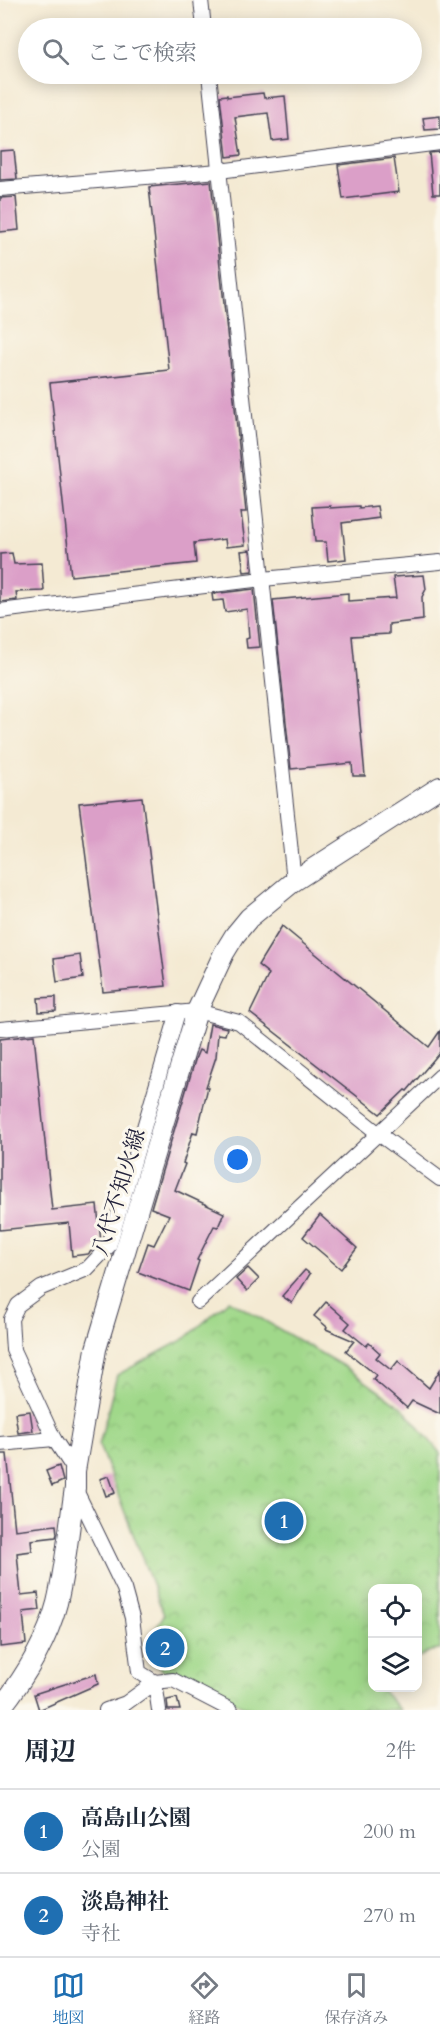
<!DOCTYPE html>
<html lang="ja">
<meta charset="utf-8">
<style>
body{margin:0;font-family:Cardo,"Noto Serif JP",serif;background:#f2f2f3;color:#1f2937}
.controls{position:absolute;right:18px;bottom:18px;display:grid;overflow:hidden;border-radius:12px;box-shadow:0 3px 15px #0003}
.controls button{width:54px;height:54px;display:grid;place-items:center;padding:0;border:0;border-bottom:2px solid #e0e1e3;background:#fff;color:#1f2937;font:30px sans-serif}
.you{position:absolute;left:238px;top:1160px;width:21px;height:21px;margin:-15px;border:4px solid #fff;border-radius:50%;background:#1a73e8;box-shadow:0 0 0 9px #1a73e833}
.badge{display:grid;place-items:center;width:39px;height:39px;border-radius:50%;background:#1f6fb2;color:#fff;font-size:20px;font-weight:700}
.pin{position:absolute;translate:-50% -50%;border:3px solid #fff;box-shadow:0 2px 6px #0006}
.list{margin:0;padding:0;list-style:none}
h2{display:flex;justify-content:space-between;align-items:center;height:78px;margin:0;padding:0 24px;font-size:26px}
h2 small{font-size:20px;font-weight:400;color:#747a83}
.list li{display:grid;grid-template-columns:39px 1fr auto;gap:18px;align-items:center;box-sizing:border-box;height:84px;padding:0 24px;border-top:2px solid #e0e1e3}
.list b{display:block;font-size:22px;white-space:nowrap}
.list p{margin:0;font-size:20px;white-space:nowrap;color:#747a83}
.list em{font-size:20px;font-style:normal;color:#747a83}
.icon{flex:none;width:33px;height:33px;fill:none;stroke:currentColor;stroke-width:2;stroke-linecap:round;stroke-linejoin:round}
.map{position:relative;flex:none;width:440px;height:1710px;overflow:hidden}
.search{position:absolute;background:#fff;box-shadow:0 3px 15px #0003;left:18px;right:18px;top:18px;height:66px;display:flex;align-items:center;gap:15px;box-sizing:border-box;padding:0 21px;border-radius:33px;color:#747a83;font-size:22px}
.sheet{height:246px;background:#fff}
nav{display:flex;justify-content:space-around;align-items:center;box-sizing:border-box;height:84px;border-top:2px solid #e0e1e3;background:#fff;font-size:16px;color:#747a83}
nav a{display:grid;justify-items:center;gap:3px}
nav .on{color:#1f6fb2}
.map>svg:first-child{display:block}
.park{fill:url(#park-crowns);stroke:#617d62;stroke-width:1.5}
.building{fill:#db9fc8}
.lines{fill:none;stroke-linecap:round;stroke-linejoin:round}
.minor-casing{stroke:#424052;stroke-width:16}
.secondary-casing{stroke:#424052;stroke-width:22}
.minor{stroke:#fff;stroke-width:14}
.secondary{stroke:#fff;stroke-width:20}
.labels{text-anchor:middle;stroke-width:6;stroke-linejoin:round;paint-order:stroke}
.street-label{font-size:22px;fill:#22223b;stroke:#fbf7ec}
</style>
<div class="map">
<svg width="440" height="1710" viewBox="0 0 440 1710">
<defs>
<pattern id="park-crowns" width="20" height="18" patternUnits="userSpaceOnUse" patternTransform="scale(1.5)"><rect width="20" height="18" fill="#a0d88a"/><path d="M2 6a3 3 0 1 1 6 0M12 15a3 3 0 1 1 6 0" fill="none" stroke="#8ab978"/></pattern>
</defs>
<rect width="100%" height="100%" fill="#fbf7ec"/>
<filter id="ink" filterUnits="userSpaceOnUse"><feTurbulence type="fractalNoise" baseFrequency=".0167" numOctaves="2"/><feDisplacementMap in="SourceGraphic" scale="12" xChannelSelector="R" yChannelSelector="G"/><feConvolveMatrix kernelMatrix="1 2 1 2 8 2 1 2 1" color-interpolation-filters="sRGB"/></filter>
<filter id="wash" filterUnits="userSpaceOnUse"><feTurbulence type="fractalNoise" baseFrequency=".008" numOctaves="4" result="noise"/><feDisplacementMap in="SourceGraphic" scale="24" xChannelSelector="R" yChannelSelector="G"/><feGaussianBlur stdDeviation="1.35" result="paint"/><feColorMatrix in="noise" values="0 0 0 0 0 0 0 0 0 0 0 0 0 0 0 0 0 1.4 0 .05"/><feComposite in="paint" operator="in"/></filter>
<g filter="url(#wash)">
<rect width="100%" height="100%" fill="#f4ead3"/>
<!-- park -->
<polygon class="park" points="229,1300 348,1369 403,1408 440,1453 440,1650 430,1651 418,1658 418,1588 372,1588 372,1688 380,1688 400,1710 252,1710 161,1670 147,1642 164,1615 99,1445 117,1375 186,1338"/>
<g id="blocks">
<!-- building -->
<g class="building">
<polygon points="263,93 264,98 285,96 289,139 272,141 268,113 235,117 241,155 227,157 220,96 227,95 227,97"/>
<polygon points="440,116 440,129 425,130 423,118"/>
<polygon points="14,150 17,179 0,180 0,151"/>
<polygon points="440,152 440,194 433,194 429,153"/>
<polygon points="394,158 399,192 343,199 338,165"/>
<polygon points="211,181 246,512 241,512 245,545 226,547 225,539 194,543 196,563 71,576 50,383 169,370 149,187"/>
<polygon points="16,197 19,230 0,232 0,198"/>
<polygon points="330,506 330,508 359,506 359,508 377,506 379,518 342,523 346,559 328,561 326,542 315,542 312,507"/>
<polygon points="250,550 252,571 244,572 241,551"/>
<polygon points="12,553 14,564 42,563 44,591 16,592 17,600 0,602 0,554"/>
<polygon points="424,575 426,589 422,597 423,620 389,624 389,634 352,636 365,776 353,776 352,763 291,769 273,600 348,593 348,601 396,598 393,577"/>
<polygon points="254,589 260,647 247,648 246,639 249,638 247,609 225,612 223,600 213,601 212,594"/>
<polygon points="142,797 166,986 103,992 79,803"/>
<polygon points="282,926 429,1047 440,1031 440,1052 407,1091 405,1090 380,1114 250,1013 269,974 258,965"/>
<polygon points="80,955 83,978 57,982 54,959"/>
<polygon points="56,997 56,1011 39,1012 38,998"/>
<polygon points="210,1024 227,1028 225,1035 218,1034 216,1057 206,1087 208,1087 197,1133 193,1132 183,1163 185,1164 175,1190 224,1213 218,1227 214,1226 197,1260 199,1261 189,1291 138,1272 148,1243 154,1245 169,1215 151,1208 196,1057 199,1050 205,1053"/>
<polygon points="34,1035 52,1210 97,1205 101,1242 88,1254 72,1256 69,1223 0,1230 0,1039"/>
<polygon points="320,1215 357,1248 341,1269 303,1237"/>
<polygon points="248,1268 259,1279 247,1291 236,1279"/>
<polygon points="305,1270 310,1274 292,1303 282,1296"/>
<polygon points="326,1302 350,1323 345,1329 366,1346 369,1343 380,1353 376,1358 391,1370 398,1361 429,1388 440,1370 440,1414 412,1401 407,1408 373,1379 376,1375 346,1351 354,1341 326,1329 327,1327 314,1316"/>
<polygon points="30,1411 33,1431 18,1433 15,1413"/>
<polygon points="0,1454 7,1454 15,1530 56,1525 57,1534 56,1537 31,1540 32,1551 17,1553 21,1595 38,1593 40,1610 23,1612 26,1644 0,1647"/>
<polygon points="59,1466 63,1481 52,1486 46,1471"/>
<polygon points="109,1476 115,1493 106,1496 100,1479"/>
<polygon points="96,1674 98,1684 39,1710 34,1694"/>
<polygon points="177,1698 180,1710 168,1710 167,1700"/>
</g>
</g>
</g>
<g filter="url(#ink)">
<use href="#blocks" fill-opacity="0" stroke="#424052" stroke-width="1.5"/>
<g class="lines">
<defs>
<g id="minor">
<polyline points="201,0 204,28"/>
<polyline points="209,74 294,881"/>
<polyline points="0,189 219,171 440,143"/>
<polyline points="0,611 263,579 440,562"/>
<polyline points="0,1029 197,1011 239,1022 379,1134 440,1179"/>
<polyline points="198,1302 440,1076"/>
<polyline points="0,1444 54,1439"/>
<polyline points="75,1471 54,1439 13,1350 11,1319 18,1305 41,1288 87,1269 109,1246 178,1012"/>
<polyline points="75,1488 124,1589 132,1618 139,1672 155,1682"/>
<polyline points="155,1682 159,1710"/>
<polyline points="106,1710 126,1703 155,1682 173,1680 231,1710"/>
</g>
<path id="secondary" d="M 0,1709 C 25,1677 47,1642 57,1603 C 66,1565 69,1526 75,1488 L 75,1471 L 96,1349 L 197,1011 L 224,953 L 235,935 L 249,918 L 294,881 L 440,787"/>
</defs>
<!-- minor casing -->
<use href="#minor" class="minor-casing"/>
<!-- secondary casing -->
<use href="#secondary" class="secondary-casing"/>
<!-- minor -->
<use href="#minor" class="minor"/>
<!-- secondary -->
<use href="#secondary" class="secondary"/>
</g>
</g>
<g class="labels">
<!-- street labels -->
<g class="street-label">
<text transform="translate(118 1192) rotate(-73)" y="8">八代不知火線</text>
</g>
</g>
</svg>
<div class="controls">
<button><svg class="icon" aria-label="locate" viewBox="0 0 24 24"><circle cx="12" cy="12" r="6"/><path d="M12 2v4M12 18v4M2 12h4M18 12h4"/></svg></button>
<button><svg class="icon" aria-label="layers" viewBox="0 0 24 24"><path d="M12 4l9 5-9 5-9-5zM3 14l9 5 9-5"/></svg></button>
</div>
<div class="you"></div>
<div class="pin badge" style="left:284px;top:1521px">1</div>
<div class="pin badge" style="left:165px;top:1648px">2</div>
<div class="search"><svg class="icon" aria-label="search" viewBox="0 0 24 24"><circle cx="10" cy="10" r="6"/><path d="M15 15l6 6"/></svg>ここで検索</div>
</div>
<section class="sheet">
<h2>周辺<small>2件</small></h2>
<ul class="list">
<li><span class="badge">1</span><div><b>高島山公園</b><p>公園</p></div><em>200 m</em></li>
<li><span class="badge">2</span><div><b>淡島神社</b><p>寺社</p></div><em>270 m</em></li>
</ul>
</section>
<nav>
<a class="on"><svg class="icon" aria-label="map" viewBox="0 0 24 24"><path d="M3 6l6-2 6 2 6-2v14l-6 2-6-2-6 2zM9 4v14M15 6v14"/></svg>地図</a>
<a><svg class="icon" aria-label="directions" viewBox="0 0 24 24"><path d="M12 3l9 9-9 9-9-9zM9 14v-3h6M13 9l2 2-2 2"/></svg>経路</a>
<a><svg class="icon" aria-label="saved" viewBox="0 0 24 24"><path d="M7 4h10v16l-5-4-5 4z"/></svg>保存済み</a>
</nav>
